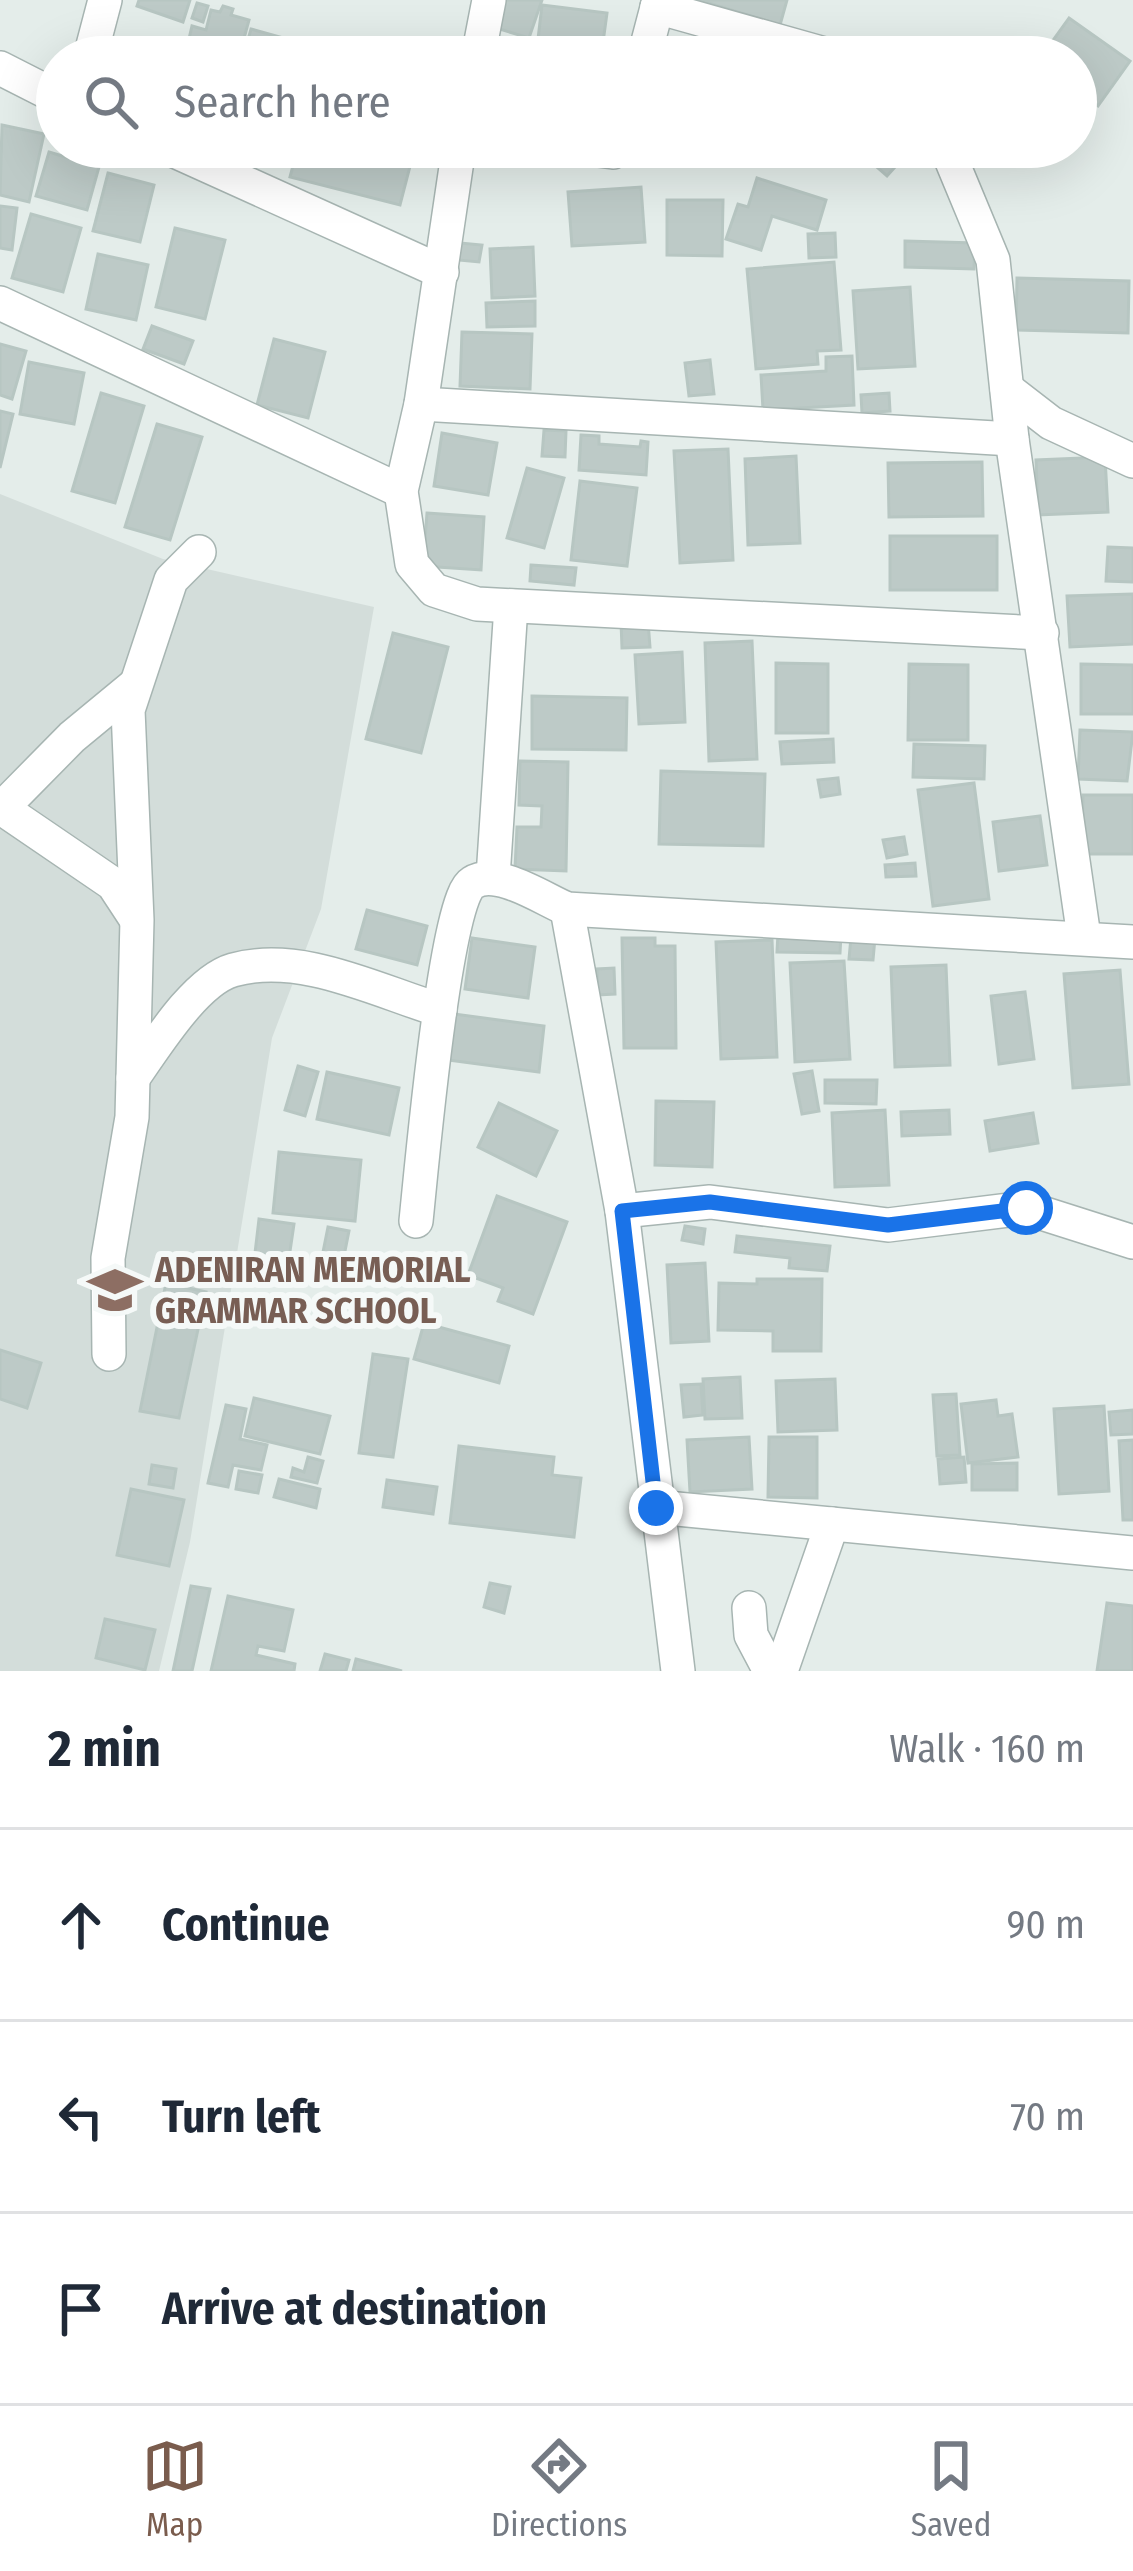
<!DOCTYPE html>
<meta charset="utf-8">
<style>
body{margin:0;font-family:"Fira Sans Condensed",sans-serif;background:#f6f6f7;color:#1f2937}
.stop{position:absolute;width:36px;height:36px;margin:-27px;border:9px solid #1a73e8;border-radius:50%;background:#fff}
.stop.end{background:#1a73e8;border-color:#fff;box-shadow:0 3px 12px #0008}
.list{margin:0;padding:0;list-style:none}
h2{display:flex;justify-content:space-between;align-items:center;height:156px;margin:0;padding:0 48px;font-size:51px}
h2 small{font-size:39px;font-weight:400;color:#747a83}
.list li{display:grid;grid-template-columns:78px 1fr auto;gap:36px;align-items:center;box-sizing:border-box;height:192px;padding:0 48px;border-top:3px solid #e0e1e3}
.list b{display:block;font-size:45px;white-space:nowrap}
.list em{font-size:39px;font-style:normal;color:#747a83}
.icon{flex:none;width:66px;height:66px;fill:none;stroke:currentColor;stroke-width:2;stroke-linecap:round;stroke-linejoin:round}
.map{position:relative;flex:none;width:1133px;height:1671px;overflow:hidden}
.search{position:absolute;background:#fff;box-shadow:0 12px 48px #0002;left:36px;right:36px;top:36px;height:132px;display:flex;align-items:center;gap:30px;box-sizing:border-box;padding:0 42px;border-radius:66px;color:#747a83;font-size:45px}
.sheet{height:732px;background:#fff}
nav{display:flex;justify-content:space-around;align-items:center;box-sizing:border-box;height:168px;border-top:3px solid #e0e1e3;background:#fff;font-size:33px;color:#747a83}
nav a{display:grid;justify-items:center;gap:6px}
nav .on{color:#7a5c4d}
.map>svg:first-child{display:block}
.built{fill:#d3ddda}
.building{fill:#bdcac7;stroke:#b7c6c2;stroke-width:3}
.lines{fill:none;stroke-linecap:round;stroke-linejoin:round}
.minor-casing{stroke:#a7b5b2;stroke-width:36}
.minor{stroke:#fff;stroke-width:33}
.route{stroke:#1a73e8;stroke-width:15}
.labels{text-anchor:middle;stroke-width:12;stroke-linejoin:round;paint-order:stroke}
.education-label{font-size:36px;font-weight:bold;fill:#785e54;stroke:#f5f9f8;text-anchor:start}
</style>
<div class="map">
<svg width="1133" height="1671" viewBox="0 0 1133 1671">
<rect width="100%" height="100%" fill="#e4edea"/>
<!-- built -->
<polygon class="built" points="0,494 163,559 374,607 321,909 272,1038 190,1542 159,1671 0,1671"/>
<!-- building -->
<g class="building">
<polygon points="139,0 190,0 183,22 137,6"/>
<polygon points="501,0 542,0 529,38 493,27"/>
<polygon points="699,0 787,0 780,25"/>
<polygon points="197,3 208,6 203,22 192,18"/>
<polygon points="542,5 607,13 601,57 536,56"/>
<polygon points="223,6 233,9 231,15 249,20 239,57 185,56 192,26 206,30 211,10 220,12"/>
<polygon points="1069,18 1130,61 1098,106 1076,90 1076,57 1041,57"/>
<polygon points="251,29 305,44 301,57 243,57"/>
<polygon points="109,39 150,57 101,57"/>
<polygon points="2,125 44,134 29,202 0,195"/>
<polygon points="298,147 415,147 400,205 290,177"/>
<polygon points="854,147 913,147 887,176"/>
<polygon points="49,152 99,167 87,210 36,196"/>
<polygon points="108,173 154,185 140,242 93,231"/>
<polygon points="757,178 826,200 817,230 772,216 761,250 726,239 738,204 748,207"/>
<polygon points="641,187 645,242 572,246 568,192"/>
<polygon points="667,200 723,200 722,256 667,255"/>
<polygon points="0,206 17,208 12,250 0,248"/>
<polygon points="31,214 81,228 63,292 12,278"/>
<polygon points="175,228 225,240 205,319 156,307"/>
<polygon points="835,233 836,257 809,258 808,234"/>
<polygon points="905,241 975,243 974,269 905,267"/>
<polygon points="460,243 482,245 479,262 458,260"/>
<polygon points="533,247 535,296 492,298 490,249"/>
<polygon points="98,254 148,265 136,320 86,309"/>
<polygon points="834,262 841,350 817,351 818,364 756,369 747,269"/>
<polygon points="1017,278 1129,281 1128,333 1016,330"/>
<polygon points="910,287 915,366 858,369 853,291"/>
<polygon points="535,301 535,326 487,327 486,303"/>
<polygon points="152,326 193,341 184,364 143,349"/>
<polygon points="462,332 532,334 530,389 460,386"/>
<polygon points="274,339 325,352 308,418 257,405"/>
<polygon points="0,344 26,351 12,399 0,395"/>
<polygon points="852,356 854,405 763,410 761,375 826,371 826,357"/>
<polygon points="710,360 714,394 689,396 685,363"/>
<polygon points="29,362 84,373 74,424 20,414"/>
<polygon points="101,393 144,406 115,503 72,491"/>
<polygon points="889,393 890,411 862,413 861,395"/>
<polygon points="0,411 13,414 0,468"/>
<polygon points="157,424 202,437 170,540 125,527"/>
<polygon points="544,430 566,431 565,457 542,456"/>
<polygon points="442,433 497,443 488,495 434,486"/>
<polygon points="581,435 599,436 599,444 640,447 641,441 648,442 646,475 579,470"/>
<polygon points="728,449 733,560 680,563 674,451"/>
<polygon points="796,456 800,543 748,545 745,459"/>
<polygon points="1105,457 1108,512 1038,515 1036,460"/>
<polygon points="982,462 983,516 889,517 888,463"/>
<polygon points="527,468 564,478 544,548 507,538"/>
<polygon points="580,481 637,488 627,566 571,560"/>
<polygon points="427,513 484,517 481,570 423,566"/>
<rect x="890" y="536" width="107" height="54"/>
<polygon points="1108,547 1133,548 1133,582 1106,581"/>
<polygon points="531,565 576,568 574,585 530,581"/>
<polygon points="1133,594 1133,644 1070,647 1067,596"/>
<polygon points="648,621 650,647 622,648 621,622"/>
<polygon points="393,633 448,647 421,753 366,739"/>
<polygon points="752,641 757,759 709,761 705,643"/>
<polygon points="682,652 685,722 639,724 635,655"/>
<polygon points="776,663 828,664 828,733 776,733"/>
<polygon points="909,664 968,665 968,740 908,740"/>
<polygon points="1081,664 1133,665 1133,714 1081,714"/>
<polygon points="532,696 627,698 626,750 532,749"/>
<polygon points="1080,730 1133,732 1127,781 1078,779"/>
<polygon points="833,739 834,762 782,764 780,742"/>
<polygon points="914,744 985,746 984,779 913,777"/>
<polygon points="520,761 568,762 566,871 515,869 517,827 541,827 542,806 519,805"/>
<polygon points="661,771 765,774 763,846 659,844"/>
<polygon points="838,778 840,794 821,797 818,780"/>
<polygon points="974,783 989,899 933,906 918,790"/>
<polygon points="1083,795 1133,795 1133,854 1082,854"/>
<polygon points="1040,816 1047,865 999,871 993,822"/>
<polygon points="904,837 907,854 887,858 883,840"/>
<polygon points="915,863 916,876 886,877 885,865"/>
<polygon points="367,910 427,926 417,965 356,949"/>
<polygon points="778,933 841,935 840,953 777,952"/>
<polygon points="851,937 875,938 873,960 849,959"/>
<polygon points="472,938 535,947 528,998 465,989"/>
<polygon points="622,938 655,938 655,946 675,946 676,1048 624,1048"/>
<polygon points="772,940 777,1057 721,1059 716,942"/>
<polygon points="844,961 850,1059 795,1062 790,963"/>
<polygon points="946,965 950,1065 895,1067 891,967"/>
<polygon points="614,968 615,994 598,995 597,969"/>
<polygon points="1120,970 1129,1084 1073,1088 1064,974"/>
<polygon points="1025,992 1034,1059 999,1064 991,996"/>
<polygon points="454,1014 544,1026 539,1072 448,1060"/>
<polygon points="298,1066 318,1072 305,1116 285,1110"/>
<polygon points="812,1071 819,1111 802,1114 794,1074"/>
<polygon points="327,1072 399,1088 389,1135 317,1119"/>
<polygon points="825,1080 877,1080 876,1104 825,1103"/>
<polygon points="656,1101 714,1102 712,1167 655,1165"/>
<polygon points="499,1103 557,1131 536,1176 478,1147"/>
<polygon points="885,1110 889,1185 835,1187 832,1113"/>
<polygon points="949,1110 950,1134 902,1136 901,1112"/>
<polygon points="1033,1113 1038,1143 990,1151 985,1121"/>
<polygon points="279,1152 361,1160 355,1221 273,1213"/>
<polygon points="497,1196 567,1222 533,1314 498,1301 503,1288 468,1275"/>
<polygon points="259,1219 294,1224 289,1258 255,1253"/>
<polygon points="685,1226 705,1229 703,1244 682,1240"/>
<polygon points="328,1227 349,1231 343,1261 322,1257"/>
<polygon points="737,1236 830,1246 827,1271 789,1268 790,1258 735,1252"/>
<polygon points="705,1263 709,1341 671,1343 667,1265"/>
<polygon points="757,1279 822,1279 821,1351 773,1351 773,1331 718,1330 719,1283 757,1284"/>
<polygon points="166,1283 206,1292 179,1418 140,1411"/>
<polygon points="424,1323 509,1346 499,1383 414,1359"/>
<polygon points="0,1350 41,1363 27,1408 0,1399"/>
<polygon points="373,1354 408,1359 393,1457 359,1453"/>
<polygon points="740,1377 742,1418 705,1419 703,1379"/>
<polygon points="835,1379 837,1430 778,1432 776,1381"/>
<polygon points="701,1384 703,1415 684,1417 681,1385"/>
<polygon points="956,1394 960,1455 937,1456 933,1395"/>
<polygon points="254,1398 330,1416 320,1454 245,1436"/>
<polygon points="996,1400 998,1416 1012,1414 1018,1457 968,1463 961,1404"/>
<polygon points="226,1405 246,1409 240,1439 267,1445 261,1470 233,1465 228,1487 208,1483"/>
<polygon points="1104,1406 1109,1491 1059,1494 1054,1409"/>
<polygon points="1133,1410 1133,1434 1111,1435 1109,1412"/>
<polygon points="749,1437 752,1489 690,1492 687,1440"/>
<polygon points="769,1437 817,1437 817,1498 768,1497"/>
<polygon points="1133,1440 1133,1520 1123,1520 1119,1441"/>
<polygon points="459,1446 554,1457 552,1475 581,1478 574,1537 450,1523"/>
<polygon points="308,1457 323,1461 317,1483 291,1477 293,1468 304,1472"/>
<polygon points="964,1457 966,1482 940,1484 938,1459"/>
<polygon points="1017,1463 1017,1490 972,1490 972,1464"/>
<polygon points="152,1465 176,1469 173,1488 149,1484"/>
<polygon points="239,1471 262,1475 258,1493 236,1489"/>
<polygon points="279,1479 320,1489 316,1508 274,1497"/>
<polygon points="387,1480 437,1487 433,1514 383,1507"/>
<polygon points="131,1489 184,1500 169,1566 117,1555"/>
<polygon points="490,1583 510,1587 504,1613 484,1607"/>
<polygon points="191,1586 210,1589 192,1671 173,1671"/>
<polygon points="228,1596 293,1610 284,1651 258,1646 256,1655 295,1664 294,1671 211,1671"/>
<polygon points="1107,1603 1133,1606 1133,1671 1097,1671"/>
<polygon points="105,1619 155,1630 145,1670 96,1658"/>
<polygon points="325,1654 349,1660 346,1671 320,1671"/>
<polygon points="356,1659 402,1671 353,1671"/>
</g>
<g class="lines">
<defs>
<g id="minor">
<polyline points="657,7 835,57"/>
<polyline points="90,57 105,0"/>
<polyline points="478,57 489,0"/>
<polyline points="644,57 659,0"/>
<polyline points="0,68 57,97"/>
<polyline points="166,147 442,272"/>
<polyline points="459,147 421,404 401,491 412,564 434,590 477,604 1042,633"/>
<polyline points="575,147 613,152 619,147"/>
<polyline points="946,147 993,260 1012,439 1084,937"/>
<polyline points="0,303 401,491"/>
<polyline points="1007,389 1051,423 1133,461"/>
<polyline points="421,404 1012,439"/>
<polyline points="0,807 113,884 136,919"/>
<polyline points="2,808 72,737 135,685"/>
<polyline points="493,877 511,606"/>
<polyline points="567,909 622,1211 678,1671"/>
<path d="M 133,1078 C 155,1047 195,981 233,970 C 301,951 377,991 440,1010"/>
<polyline points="622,1211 710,1202 888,1225 1026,1208 1133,1242"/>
<path d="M 416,1221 C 421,1174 445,899 472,883 C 497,867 543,899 567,909 L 1133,942"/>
<polyline points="109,1354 108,1258 132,1117 137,920 128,710 171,580 199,552"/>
<polyline points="656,1507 1133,1553"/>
<polyline points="749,1608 751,1635 770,1671"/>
<polyline points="781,1671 832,1524"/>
</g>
</defs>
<!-- minor casing -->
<use href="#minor" class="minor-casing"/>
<!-- minor -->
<use href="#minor" class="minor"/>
</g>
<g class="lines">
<!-- route -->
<polyline class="route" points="656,1508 622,1211 710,1202 888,1225 1026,1208"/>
</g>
<!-- icons -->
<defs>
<symbol id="school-bare" viewBox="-9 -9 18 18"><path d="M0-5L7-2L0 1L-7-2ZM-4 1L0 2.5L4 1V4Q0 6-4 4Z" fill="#8d6e63" stroke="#f5f9f8" stroke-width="2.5" paint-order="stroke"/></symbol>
</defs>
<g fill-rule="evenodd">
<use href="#school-bare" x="77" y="1252" width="76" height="76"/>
</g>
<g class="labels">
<!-- education labels -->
<g class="education-label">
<text x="155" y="1282">ADENIRAN MEMORIAL<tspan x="155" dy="41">GRAMMAR SCHOOL</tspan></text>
</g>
</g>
</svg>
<div class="stop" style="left:1026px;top:1208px"></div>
<div class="stop end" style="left:656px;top:1508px"></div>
<div class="search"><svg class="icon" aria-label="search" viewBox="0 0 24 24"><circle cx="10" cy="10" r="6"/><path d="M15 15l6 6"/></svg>Search here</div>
</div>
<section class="sheet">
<h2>2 min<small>Walk · 160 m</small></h2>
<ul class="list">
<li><svg class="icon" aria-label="ahead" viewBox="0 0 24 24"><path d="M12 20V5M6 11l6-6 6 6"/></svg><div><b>Continue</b></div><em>90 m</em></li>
<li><svg class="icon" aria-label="left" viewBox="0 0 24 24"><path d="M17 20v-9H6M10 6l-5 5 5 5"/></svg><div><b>Turn left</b></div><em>70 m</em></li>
<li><svg class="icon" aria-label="arrive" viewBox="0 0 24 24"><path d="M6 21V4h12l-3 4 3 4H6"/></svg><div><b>Arrive at destination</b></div></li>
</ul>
</section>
<nav>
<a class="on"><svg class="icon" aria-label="map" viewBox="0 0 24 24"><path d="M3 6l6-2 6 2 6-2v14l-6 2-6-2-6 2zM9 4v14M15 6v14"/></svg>Map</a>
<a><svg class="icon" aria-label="directions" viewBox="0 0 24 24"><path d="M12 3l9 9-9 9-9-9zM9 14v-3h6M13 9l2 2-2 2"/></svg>Directions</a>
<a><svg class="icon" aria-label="saved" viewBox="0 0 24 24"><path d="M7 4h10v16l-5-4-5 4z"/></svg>Saved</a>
</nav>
